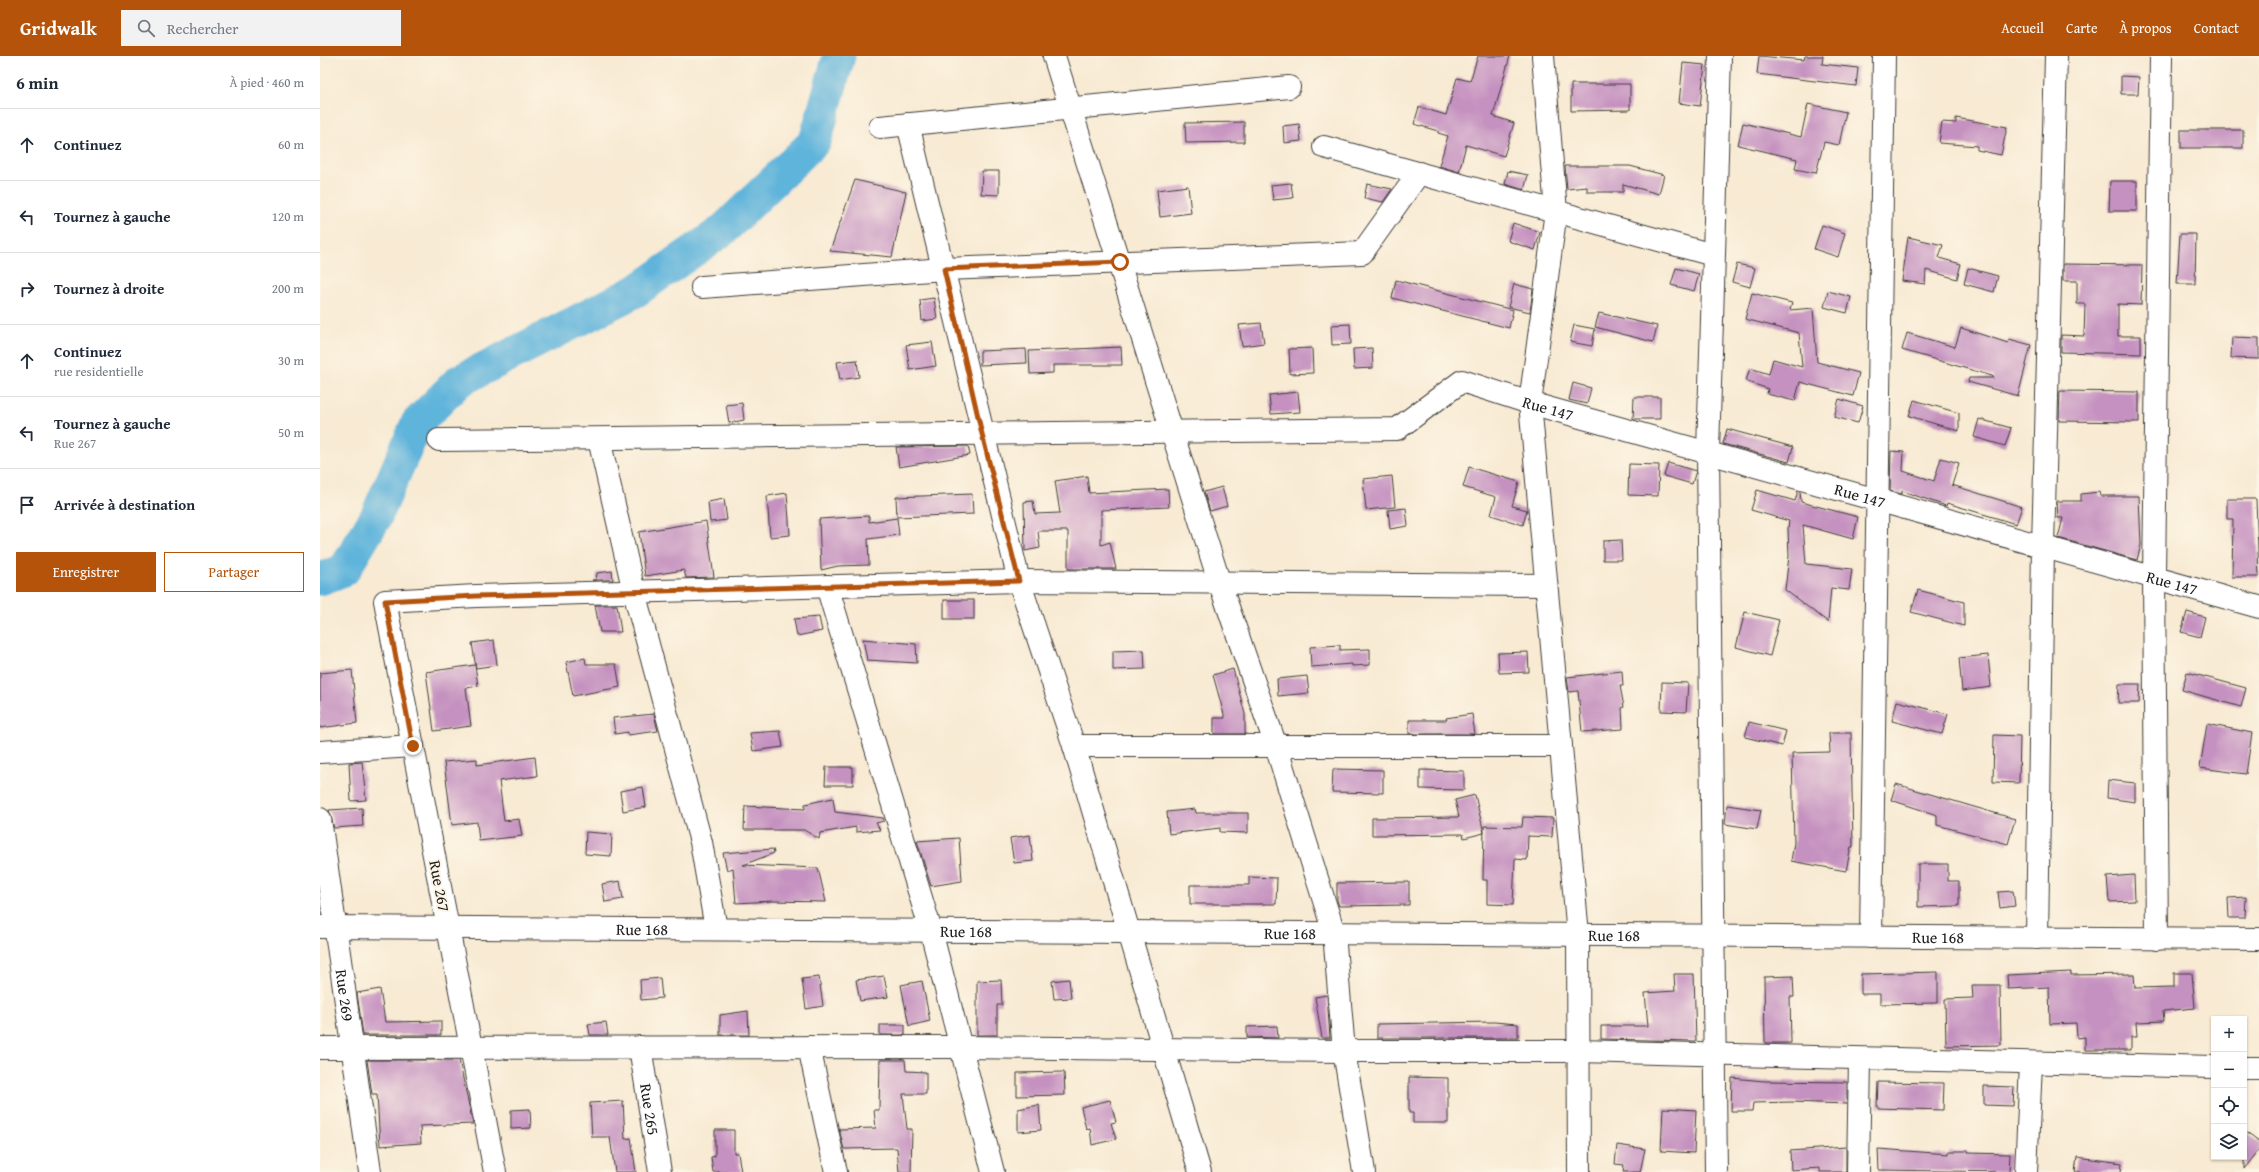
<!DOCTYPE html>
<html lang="fr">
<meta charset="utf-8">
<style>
body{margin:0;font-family:"Gentium Book Plus",serif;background:#f2f2f3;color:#1f2937}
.controls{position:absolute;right:12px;bottom:12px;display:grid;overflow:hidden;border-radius:0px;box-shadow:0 1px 3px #0004}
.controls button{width:36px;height:36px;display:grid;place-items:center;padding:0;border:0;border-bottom:1px solid #e0e1e3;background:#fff;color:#1f2937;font:20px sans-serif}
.stop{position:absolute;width:12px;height:12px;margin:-9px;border:3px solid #b45309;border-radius:50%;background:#fff}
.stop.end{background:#b45309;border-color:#fff;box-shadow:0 1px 4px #0008}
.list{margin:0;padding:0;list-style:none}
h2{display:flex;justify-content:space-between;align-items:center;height:52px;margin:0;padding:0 16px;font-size:17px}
h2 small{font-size:13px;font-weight:400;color:#747a83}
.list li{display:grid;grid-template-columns:26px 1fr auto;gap:12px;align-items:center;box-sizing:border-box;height:72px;padding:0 16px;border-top:1px solid #e0e1e3}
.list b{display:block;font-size:15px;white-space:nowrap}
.list p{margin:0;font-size:13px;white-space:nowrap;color:#747a83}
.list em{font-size:13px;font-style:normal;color:#747a83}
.actions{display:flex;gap:8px;padding:12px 16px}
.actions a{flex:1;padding:9px 0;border:1px solid #b45309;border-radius:0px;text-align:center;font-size:14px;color:#b45309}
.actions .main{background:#b45309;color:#fff}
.icon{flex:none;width:22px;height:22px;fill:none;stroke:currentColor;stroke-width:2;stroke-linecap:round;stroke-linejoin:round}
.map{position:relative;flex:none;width:1939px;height:1116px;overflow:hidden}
header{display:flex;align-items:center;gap:24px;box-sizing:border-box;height:56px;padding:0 20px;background:#b45309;color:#fff}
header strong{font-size:19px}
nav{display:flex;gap:22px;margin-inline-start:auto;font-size:14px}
.search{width:280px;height:36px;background:#f2f2f3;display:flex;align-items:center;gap:10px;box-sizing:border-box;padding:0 14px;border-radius:0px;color:#747a83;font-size:15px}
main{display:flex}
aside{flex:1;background:#fff}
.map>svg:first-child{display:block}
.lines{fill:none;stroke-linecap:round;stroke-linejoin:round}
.river{stroke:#5fb4db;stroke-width:33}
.building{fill:#c591c0}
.minor-casing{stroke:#3d3b37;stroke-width:24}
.minor{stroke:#fff;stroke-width:22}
.route{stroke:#b45309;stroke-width:5}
.labels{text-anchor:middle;stroke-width:4;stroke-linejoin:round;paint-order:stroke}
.street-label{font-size:16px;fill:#1c1c1c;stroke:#fcf5e5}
</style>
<header>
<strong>Gridwalk</strong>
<div class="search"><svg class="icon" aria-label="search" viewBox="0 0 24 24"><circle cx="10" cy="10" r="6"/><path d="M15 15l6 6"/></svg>Rechercher</div>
<nav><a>Accueil</a><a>Carte</a><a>À propos</a><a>Contact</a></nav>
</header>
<main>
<aside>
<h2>6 min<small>À pied · 460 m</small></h2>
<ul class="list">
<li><svg class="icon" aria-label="ahead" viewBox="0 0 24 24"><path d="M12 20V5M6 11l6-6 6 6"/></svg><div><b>Continuez</b></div><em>60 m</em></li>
<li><svg class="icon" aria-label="left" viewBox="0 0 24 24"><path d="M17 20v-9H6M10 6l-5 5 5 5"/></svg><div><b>Tournez à gauche</b></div><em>120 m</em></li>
<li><svg class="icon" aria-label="right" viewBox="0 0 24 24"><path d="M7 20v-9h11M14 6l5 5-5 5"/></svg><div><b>Tournez à droite</b></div><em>200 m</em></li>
<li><svg class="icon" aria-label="ahead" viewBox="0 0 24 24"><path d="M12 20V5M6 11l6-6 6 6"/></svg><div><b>Continuez</b><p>rue residentielle</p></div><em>30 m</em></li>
<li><svg class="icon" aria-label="left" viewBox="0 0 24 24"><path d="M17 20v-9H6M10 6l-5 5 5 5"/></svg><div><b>Tournez à gauche</b><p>Rue 267</p></div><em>50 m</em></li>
<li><svg class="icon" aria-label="arrive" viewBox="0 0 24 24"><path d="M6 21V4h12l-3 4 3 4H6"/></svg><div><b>Arrivée à destination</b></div></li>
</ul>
<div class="actions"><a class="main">Enregistrer</a><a>Partager</a></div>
</aside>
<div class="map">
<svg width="1939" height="1116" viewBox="0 0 1939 1116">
<rect width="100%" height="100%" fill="#fcf5e5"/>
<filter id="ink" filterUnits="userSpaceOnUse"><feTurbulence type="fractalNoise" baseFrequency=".025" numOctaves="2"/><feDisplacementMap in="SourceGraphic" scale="8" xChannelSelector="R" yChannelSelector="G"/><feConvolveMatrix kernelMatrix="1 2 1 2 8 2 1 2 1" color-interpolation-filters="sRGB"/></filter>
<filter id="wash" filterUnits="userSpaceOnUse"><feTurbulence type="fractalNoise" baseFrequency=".012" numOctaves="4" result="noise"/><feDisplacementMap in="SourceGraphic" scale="16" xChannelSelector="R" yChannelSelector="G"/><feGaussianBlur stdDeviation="0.9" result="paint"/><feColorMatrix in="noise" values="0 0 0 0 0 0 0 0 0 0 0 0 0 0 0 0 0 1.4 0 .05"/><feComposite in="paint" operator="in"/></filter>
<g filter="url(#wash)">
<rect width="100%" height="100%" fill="#f8ead3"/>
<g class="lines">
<!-- river -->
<polyline class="river" points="0,523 24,514 56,461 97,367 139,325 316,235 402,175 495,85 519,0"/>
</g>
<g id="blocks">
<!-- building -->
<g class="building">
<polygon points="1158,0 1190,0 1173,60 1194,67 1184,100 1146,89 1139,116 1119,110 1128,80 1118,77 1118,75 1094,68 1099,51 1126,59 1137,22 1150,25"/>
<polygon points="1439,0 1484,4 1485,0 1503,0 1502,8 1538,12 1536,30 1437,18"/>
<polygon points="1363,7 1385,9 1380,50 1359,47"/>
<polygon points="1801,20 1819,21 1818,38 1801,38"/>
<polygon points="1251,28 1310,28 1310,54 1251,55"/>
<polygon points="1488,48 1526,56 1519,89 1504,86 1496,117 1475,113 1477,103 1418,89 1423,67 1481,81"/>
<polygon points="1636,62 1687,71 1681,99 1657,94 1657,90 1619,87 1622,66 1636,67"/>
<polygon points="924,66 924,86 866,87 865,67"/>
<polygon points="979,68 981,85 964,87 963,70"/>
<rect x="1861" y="74" width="62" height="18"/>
<polygon points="1245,110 1310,110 1344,119 1339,138 1303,128 1303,136 1267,136 1267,131 1247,133"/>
<polygon points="662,115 679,115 679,139 661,138"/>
<polygon points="1188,115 1208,119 1204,134 1185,128"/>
<polygon points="535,124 586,136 572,201 510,195"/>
<polygon points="1790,125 1817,125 1817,155 1789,155"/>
<polygon points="971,127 973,142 953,144 951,129"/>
<polygon points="1047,128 1072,133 1063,146 1044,142"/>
<polygon points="868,130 871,157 840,161 837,134"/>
<polygon points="1193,167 1220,176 1215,194 1188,185"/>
<polygon points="1502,169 1525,177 1518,201 1494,193"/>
<polygon points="1860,178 1876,178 1875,228 1857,228"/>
<polygon points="1588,181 1623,189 1619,202 1641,208 1637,223 1606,214 1605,228 1582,225"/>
<polygon points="1417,208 1435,212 1430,231 1412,226"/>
<polygon points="1743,208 1822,209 1821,249 1798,248 1798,280 1821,280 1821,298 1741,296 1741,279 1764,280 1765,248 1757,248 1757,225 1743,225"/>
<polygon points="1356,212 1379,218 1374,235 1351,229"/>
<polygon points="1648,212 1678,220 1674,236 1644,228"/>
<polygon points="1076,224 1193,254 1189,272 1072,242"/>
<polygon points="1194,228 1213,233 1210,256 1188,251"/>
<polygon points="1508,235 1531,241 1527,257 1504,251"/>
<polygon points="1432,237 1472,247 1470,254 1493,252 1497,306 1539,317 1533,340 1480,326 1475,345 1447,338 1448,333 1426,325 1430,312 1449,318 1453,303 1482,311 1479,277 1425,263"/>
<polygon points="614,242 617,263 602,265 600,244"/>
<polygon points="1279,257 1337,270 1333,286 1275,271"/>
<polygon points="941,267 944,287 922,290 919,269"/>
<polygon points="1030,268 1031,288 1012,289 1011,269"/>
<polygon points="1254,269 1275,273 1272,290 1250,286"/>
<polygon points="1641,272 1688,287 1689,283 1711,289 1698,340 1648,326 1649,322 1674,322 1672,320 1582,294 1587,277 1635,291"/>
<polygon points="1912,281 1939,282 1939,303 1911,302"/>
<polygon points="612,286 616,310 590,314 586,289"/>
<polygon points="801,291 802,309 733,309 733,317 710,318 709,295"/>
<polygon points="992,292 993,317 970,318 969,293"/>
<polygon points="1052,292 1053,312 1034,313 1033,293"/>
<polygon points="706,293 707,307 660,309 660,295"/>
<polygon points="537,304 539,321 520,324 517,306"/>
<polygon points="1253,327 1271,332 1267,348 1249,344"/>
<polygon points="1740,335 1819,336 1819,366 1739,365"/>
<polygon points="978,336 980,356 951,358 949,339"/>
<polygon points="1314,341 1340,341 1340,363 1313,363"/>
<polygon points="1519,343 1543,350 1538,367 1514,361"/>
<polygon points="1594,344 1639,357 1639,375 1589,360"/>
<polygon points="422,347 424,364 409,367 406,349"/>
<polygon points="1659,363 1691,372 1685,390 1654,381"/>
<polygon points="1407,373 1473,391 1469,406 1403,388"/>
<polygon points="648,390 650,399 579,411 576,391"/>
<polygon points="1571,395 1584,396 1583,415 1614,425 1621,402 1639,407 1632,429 1702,451 1696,468 1627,447 1626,450 1582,435 1582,438 1570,435"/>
<polygon points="1348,407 1376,415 1372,428 1344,420"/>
<polygon points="1309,408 1339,409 1338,440 1308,439"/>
<polygon points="1149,411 1199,426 1192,450 1207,454 1203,469 1171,459 1176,441 1143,431"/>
<polygon points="767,420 769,437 848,433 849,451 781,454 781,489 790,486 796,513 748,513 748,475 718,475 720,492 705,495 704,446 713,445 715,458 740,457 735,425"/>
<polygon points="1072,420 1075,451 1046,454 1043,423"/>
<polygon points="902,431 907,450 890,455 884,436"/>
<polygon points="1437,434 1475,445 1478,435 1480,436 1481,446 1538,461 1533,483 1483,469 1486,508 1532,513 1529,534 1511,532 1508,566 1465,534 1469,500 1468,472 1469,465 1431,454"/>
<polygon points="1779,436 1780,440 1819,440 1821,489 1817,504 1738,482 1743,462 1738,462 1737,445 1761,445 1761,438"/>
<polygon points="467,437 470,479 450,481 447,440"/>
<polygon points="652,438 653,458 577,461 576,441"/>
<polygon points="404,443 407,464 390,466 388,446"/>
<polygon points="1907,443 1936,443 1939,521 1912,521 1913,463 1907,463"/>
<polygon points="1086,452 1088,470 1070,473 1068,454"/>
<polygon points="549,460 549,466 577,462 579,479 548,483 549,509 518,510 501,514 499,463"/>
<polygon points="386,465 394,521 366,522 364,514 325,520 319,476"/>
<polygon points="1301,484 1302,504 1283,504 1283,485"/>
<polygon points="292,515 293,524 272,524 276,524 277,517"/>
<polygon points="1598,534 1644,546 1644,570 1591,556"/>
<rect x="624" y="544" width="30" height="19"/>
<polygon points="275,549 297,549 301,576 280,576"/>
<polygon points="1425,556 1459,564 1450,600 1416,591"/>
<polygon points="1867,556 1885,561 1880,581 1861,576"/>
<polygon points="499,561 502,575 477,580 474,563"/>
<polygon points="543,583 596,588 597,607 547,604"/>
<polygon points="174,584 177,609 156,612 152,587"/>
<polygon points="1020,589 1020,594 1050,593 1050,609 1032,610 1032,608 991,611 990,591"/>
<polygon points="824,594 825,613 793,614 793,595"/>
<polygon points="1208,596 1209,616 1179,617 1178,597"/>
<polygon points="1668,599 1671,631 1642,635 1639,602"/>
<polygon points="265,602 266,608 296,608 300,631 253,640 246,606"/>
<polygon points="155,609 158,630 146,632 151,670 114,675 106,616"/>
<polygon points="913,613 925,658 925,678 894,678 894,662 905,662 893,619"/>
<polygon points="32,614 37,667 0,672 0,617"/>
<polygon points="1302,615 1303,630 1300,630 1304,651 1302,652 1303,673 1262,676 1258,635 1249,636 1247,621"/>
<polygon points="1867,616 1926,632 1921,651 1862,634"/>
<polygon points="987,620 989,637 958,640 957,623"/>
<polygon points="1342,626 1368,627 1366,656 1341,655"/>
<polygon points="1799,628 1820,628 1819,647 1798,647"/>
<polygon points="1577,645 1628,658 1622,678 1572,665"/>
<polygon points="334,658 338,675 308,679 308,676 295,678 293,662"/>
<polygon points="1152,658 1155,678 1089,678 1089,664 1127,664 1126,662"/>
<polygon points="1429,666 1466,675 1462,690 1425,681"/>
<polygon points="1887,668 1932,677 1926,718 1880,712"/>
<polygon points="460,675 463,691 433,695 430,677"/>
<polygon points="1509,677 1531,677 1533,791 1531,791 1526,815 1471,805 1474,787 1472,697 1510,696"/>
<polygon points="1674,679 1700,680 1699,727 1673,726"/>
<polygon points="215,701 217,720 179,725 184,765 199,763 202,780 159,785 157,766 132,769 124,706 157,703 157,709"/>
<polygon points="42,706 46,744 31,745 29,707"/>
<polygon points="506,711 533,711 533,729 505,729"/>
<polygon points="1013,713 1063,714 1063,737 1012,736"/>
<polygon points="1100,714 1144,715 1144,734 1100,733"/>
<polygon points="1788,724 1815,727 1815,746 1787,742"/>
<polygon points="1576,728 1695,763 1688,788 1617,769 1617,759 1571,744"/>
<polygon points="323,731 326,751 303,755 300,735"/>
<polygon points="1155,739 1164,777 1144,782 1143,778 1052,779 1052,762 1139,761 1135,744"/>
<polygon points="513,742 515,756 563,762 564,765 556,767 560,774 536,776 536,771 500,777 499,783 484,774 424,774 425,750 485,753 485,748"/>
<polygon points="1407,749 1441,754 1437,773 1405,768"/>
<polygon points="42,752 43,770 14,772 9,754"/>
<polygon points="875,753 876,757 928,757 928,777 900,776 900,772 849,778 847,756"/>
<polygon points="1203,761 1233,762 1232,781 1208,780 1207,804 1195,803 1193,849 1167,848 1167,824 1163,824 1164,770 1202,771"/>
<polygon points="266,776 292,778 291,800 265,798"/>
<polygon points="710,779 713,805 694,807 690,782"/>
<polygon points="639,782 642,825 611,830 597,785"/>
<polygon points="453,793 454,797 423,809 498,812 506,846 452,845 416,847 413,812 407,814 403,797"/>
<polygon points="1598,808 1628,808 1628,825 1639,825 1639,850 1598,851"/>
<polygon points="1814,819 1815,845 1789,846 1787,821"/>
<polygon points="929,821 957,822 956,848 870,848 870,829 929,829"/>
<polygon points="300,825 303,843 285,846 282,828"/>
<polygon points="1089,826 1089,849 1019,850 1017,844 1017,827"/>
<polygon points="1693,835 1695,850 1680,852 1678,836"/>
<polygon points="1926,841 1925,862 1909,862 1908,842"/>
<polygon points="1618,916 1618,947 1560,948 1560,938 1541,938 1541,918"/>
<polygon points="1751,916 1751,919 1814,918 1815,932 1854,931 1854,917 1872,917 1875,952 1843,955 1844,965 1816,966 1817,981 1811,981 1811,994 1765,994 1765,981 1757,982 1756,967 1730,968 1729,931 1688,933 1687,919"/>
<polygon points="1354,918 1374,918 1376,985 1281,983 1281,970 1328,970 1325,937 1355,935"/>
<polygon points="564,920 568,941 540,945 536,924"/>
<polygon points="1473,920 1474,941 1470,941 1471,987 1445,987 1444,921"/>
<polygon points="499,921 503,950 486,953 482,923"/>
<polygon points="340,922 342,942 321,944 320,924"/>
<polygon points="749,923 751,942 734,943 732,925"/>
<polygon points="681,924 682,949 677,949 677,979 657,979 657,925"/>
<polygon points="602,925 610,965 589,970 581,929"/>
<polygon points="1652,929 1680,929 1681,989 1626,990 1625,943 1653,942"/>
<polygon points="60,933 65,966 121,965 121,979 43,979 37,937"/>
<polygon points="1007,939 1010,982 1002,982 995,941"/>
<polygon points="428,955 429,979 400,979 400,959"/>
<polygon points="286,966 288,979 270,979 268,968"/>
<polygon points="1174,966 1198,968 1198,982 1057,982 1057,968"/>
<rect x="560" y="969" width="25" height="10"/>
<polygon points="957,970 958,982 927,981 927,971"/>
<polygon points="47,1004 139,1004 153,1068 100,1070 101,1087 60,1090 57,1038 52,1038"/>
<polygon points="560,1004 585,1004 586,1015 606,1016 606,1038 583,1038 587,1073 592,1073 591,1116 579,1116 577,1092 524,1093 519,1073 556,1072 554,1054 559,1054"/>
<polygon points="744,1016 745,1039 697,1040 697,1017"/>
<polygon points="1089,1021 1128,1022 1128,1067 1093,1067 1093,1057 1089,1057"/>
<polygon points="1412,1022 1444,1025 1527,1026 1527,1048 1471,1046 1433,1047 1432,1055 1411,1055"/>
<polygon points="1558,1026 1624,1027 1623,1054 1557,1052"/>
<polygon points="1664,1030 1694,1031 1693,1050 1664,1049"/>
<polygon points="790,1044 796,1066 791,1067 796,1083 772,1089 770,1072 766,1073 761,1051"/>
<polygon points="303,1045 305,1083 311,1082 316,1116 295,1116 290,1081 272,1081 270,1047"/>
<polygon points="719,1049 721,1074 698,1076 698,1053"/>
<polygon points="1343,1052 1376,1054 1374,1097 1341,1095"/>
<polygon points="210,1053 211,1072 191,1073 191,1054"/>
<polygon points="395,1074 414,1074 414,1097 418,1097 421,1116 393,1116 391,1101 395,1100"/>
<polygon points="1924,1075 1939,1086 1939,1094 1924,1113"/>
<polygon points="1297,1089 1325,1093 1320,1116 1303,1116 1304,1109 1295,1108"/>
<polygon points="1526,1091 1526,1116 1500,1116 1500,1112 1471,1114 1470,1095"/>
<polygon points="1558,1093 1629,1098 1629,1095 1648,1095 1648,1097 1690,1098 1689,1116 1559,1114"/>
<polygon points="1757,1101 1802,1107 1801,1116 1755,1116"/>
</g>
</g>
</g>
<g filter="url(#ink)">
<use href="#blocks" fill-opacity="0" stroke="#3d3b37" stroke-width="1"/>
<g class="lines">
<defs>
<g id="minor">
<polyline points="734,0 899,525 956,690 1014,877 1024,995 1044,1116"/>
<polyline points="1223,0 1236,155 1210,347 1258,879 1259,1116"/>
<polyline points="588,68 699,525 754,690 880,1116"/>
<polyline points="560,71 969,31"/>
<polyline points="1004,91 1393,199"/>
<polyline points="382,231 624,213 1042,197 1099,117"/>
<polyline points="279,383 314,536 381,786 396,873"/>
<path id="s1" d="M 119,384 L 1077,373 L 1142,325 L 1210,347 L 1939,551"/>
<polyline points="507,530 611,875 673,1116"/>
<polyline points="754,690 1241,690"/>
<polyline points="0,696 93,690"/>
<path id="s2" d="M 0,763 L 50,1116"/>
<path id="s3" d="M 0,871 L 1939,883"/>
<polyline points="1551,881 1564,0"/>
<polyline points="1717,882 1723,490 1736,0"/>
<polyline points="1837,883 1834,521 1841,0"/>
<path id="s4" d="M 320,991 L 340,1116"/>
<polyline points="489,991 516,1116"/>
<polyline points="0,992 641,991 1024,995 1258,995 1894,1011"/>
<polyline points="1924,1012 1939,1012"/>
<polyline points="175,1116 65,545 156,540 699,525 1226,529"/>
<polyline points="1396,1116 1388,395 1400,0"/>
<polyline points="1538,1116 1540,1004"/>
<polyline points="1706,1116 1711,1008"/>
</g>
</defs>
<!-- minor casing -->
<use href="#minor" class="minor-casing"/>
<!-- minor -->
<use href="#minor" class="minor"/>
</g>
</g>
<g class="lines" filter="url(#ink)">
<!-- route -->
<polyline class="route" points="93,690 65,545 156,540 699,525 662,378 624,213 800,206"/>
</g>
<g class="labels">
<!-- street labels -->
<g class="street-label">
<text dy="6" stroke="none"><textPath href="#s1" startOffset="1129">Rue 147</textPath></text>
<text dy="6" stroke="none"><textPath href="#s1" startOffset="1453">Rue 147</textPath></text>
<text dy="6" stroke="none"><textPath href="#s1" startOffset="1777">Rue 147</textPath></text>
<text transform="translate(120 830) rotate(79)" y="6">Rue 267</text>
<text dy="6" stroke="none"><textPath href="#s3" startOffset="322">Rue 168</textPath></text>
<text dy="6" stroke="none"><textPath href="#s3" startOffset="646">Rue 168</textPath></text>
<text dy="6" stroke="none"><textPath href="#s3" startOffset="970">Rue 168</textPath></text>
<text dy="6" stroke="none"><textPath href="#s3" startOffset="1294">Rue 168</textPath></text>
<text dy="6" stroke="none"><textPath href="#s3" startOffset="1618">Rue 168</textPath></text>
<text dy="6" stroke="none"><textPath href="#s2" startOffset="178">Rue 269</textPath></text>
<text dy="6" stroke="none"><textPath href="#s4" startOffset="63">Rue 265</textPath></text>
</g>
</g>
</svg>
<div class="controls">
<button>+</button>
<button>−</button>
<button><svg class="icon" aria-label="locate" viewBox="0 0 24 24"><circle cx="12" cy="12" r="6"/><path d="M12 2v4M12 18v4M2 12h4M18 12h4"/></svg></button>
<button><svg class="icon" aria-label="layers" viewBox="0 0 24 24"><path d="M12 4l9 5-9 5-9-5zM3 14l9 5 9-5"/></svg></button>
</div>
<div class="stop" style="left:800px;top:206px"></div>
<div class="stop end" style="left:93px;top:690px"></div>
</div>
</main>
